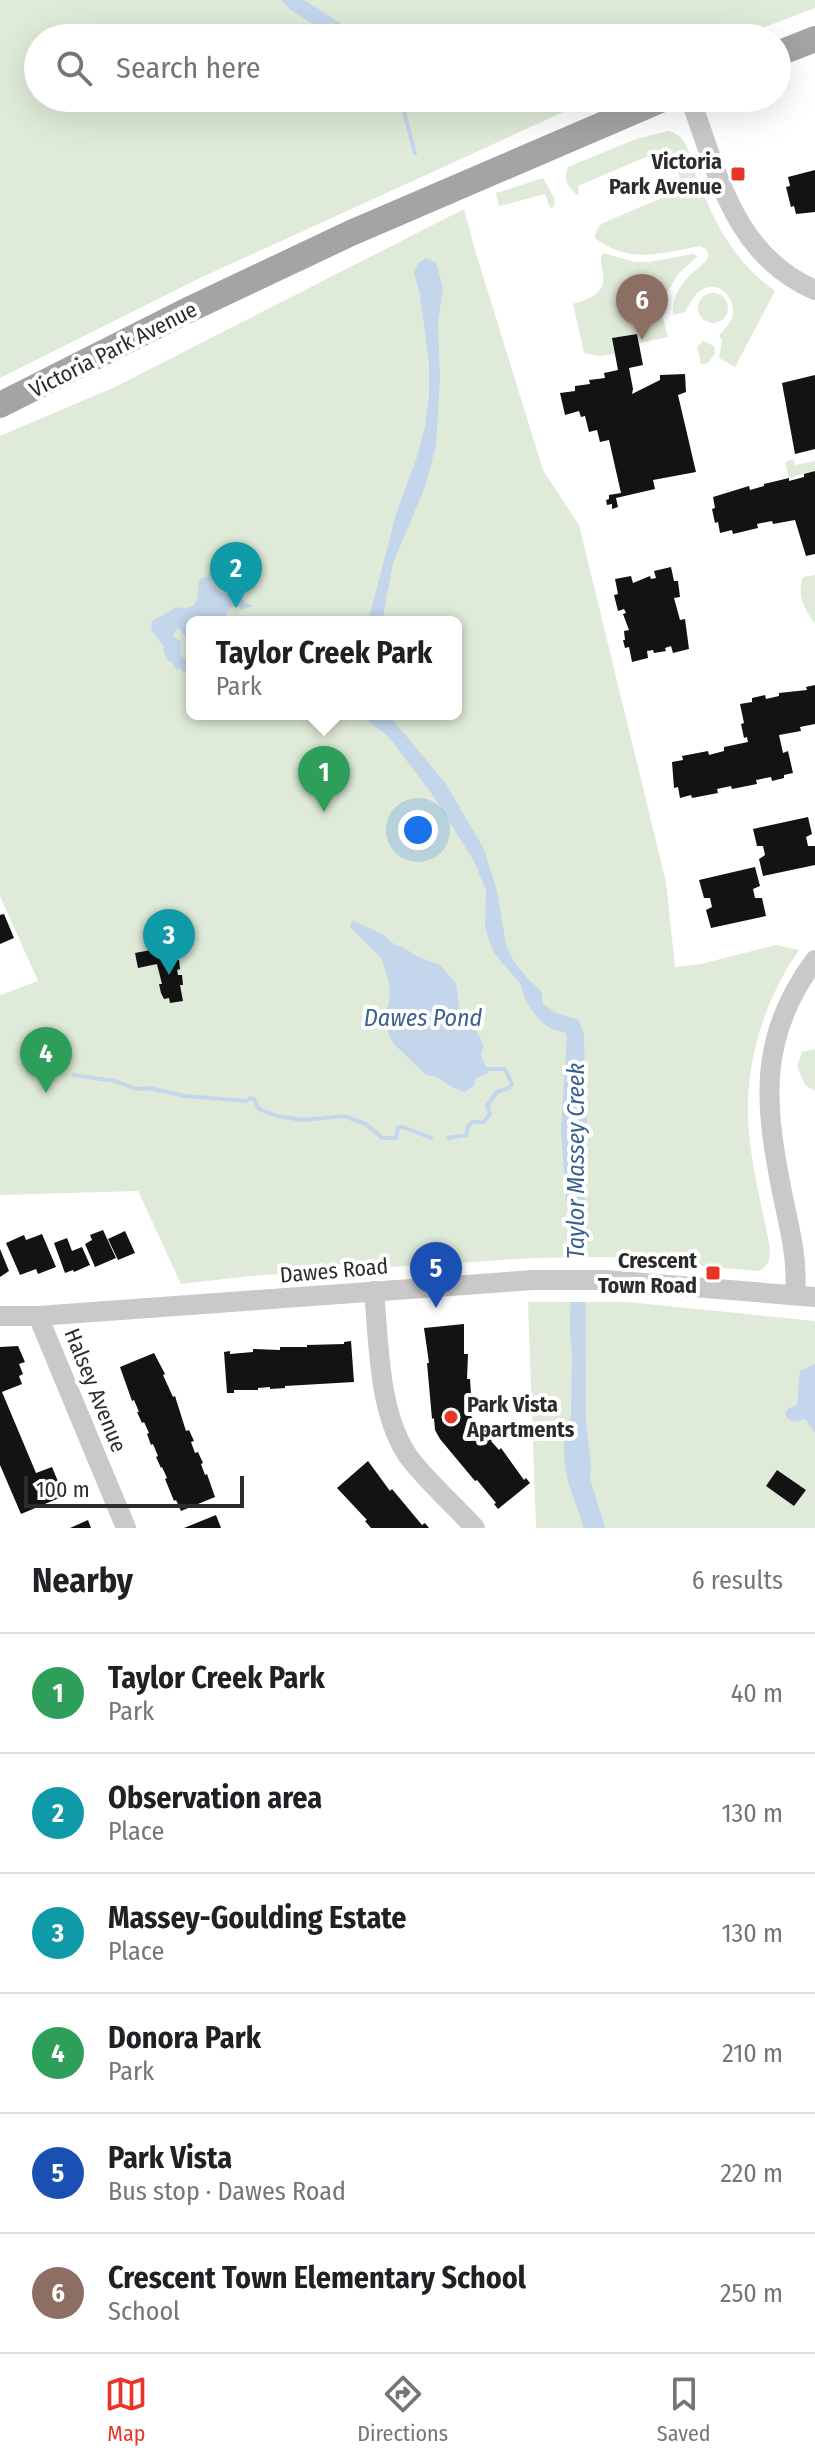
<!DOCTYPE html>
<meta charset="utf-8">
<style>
body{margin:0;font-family:"Fira Sans Condensed",sans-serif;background:#f6f6f6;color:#202124}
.scale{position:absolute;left:24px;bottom:20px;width:220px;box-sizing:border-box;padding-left:8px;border:4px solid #2c2c2c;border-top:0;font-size:22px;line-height:28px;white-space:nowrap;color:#2c2c2c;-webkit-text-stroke:6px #fff;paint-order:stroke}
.you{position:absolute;left:418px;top:830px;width:28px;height:28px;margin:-20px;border:6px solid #fff;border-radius:50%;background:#1a73e8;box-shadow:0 0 0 12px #1a73e833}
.badge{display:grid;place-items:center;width:52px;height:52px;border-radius:50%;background:#e93527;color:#fff;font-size:26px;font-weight:700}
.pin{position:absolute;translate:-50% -66px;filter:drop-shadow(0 2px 4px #0008)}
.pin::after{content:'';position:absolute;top:42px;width:28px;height:24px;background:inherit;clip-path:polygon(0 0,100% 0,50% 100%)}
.popup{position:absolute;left:186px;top:616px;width:276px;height:104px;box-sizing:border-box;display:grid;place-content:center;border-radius:12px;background:#fff;filter:drop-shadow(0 2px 6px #0005);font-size:26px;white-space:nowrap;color:#757577}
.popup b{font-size:30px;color:#202124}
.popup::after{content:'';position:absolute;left:50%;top:100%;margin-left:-16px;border:16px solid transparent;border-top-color:#fff}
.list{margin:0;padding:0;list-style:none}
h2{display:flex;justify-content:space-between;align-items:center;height:104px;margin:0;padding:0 32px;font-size:34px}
h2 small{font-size:26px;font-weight:400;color:#757577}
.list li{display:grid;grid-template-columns:52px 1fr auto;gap:24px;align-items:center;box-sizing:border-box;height:120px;padding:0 32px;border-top:2px solid #e0e0e0}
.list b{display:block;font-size:30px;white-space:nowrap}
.list p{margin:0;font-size:26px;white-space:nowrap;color:#757577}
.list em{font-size:26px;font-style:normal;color:#757577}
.icon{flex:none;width:44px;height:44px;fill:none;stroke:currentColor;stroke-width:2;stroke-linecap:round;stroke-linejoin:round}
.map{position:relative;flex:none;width:815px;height:1528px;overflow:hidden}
.search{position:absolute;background:#fff;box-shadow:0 8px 32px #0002;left:24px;right:24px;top:24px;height:88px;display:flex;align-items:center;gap:20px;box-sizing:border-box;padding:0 28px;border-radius:44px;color:#757577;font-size:30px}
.sheet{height:824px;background:#fff}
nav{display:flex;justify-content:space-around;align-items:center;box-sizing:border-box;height:112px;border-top:2px solid #e0e0e0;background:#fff;font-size:22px;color:#757577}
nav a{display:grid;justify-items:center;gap:4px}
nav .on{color:#e93527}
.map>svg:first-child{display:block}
.green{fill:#dfead8;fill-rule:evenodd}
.water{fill:#c3d6eb}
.pier{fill:#fff}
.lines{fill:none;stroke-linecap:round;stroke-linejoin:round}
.stream{stroke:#c3d6eb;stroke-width:4}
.building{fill:#131313}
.minor{stroke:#c9c9c9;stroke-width:20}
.major{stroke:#a4a4a4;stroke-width:26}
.poi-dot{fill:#e93527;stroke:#fff;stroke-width:3}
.labels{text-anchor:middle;stroke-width:8;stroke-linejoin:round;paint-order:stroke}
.poi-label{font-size:22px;font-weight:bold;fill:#2c2c2c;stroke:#fff;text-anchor:end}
.street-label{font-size:22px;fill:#2c2c2c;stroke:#fff}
.water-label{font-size:24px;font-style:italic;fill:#39618f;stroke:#fff}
</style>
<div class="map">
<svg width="815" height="1528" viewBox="0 0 815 1528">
<rect width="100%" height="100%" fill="#fff"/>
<!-- green -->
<g class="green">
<polygon points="0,0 815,0 815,8 735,38 38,38 38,98 594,98 198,279 0,378"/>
<path d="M 668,131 C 689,135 691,161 697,178 L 683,185 L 667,148 L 578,186 L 579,196 C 568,188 563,181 568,167 L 636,139 Z"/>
<polygon points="543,178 555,199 554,207 550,208 545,194 499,206 496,193"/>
<path d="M 700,185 C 716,226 737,265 775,291 L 735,367 L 719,358 L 722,340 L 719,336 C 724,329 732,322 733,314 C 735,295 716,279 700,291 C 693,296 689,305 685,312 L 673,315 C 672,296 681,282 696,270 C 702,264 706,263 709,255 L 706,249 L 699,246 C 663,254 625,264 594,237 L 599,226 L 605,222 L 688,187 Z"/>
<path d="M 464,209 L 475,250 L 543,470 L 579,525 L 666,882 L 675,967 L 701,964 L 776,945 L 799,950 C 765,999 746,1059 748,1119 C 750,1162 762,1206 770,1248 L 769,1261 L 763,1269 L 756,1271 L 608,1257 L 533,1258 L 250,1276 L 181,1284 L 138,1191 L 0,1195 L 0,995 L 38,981 L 0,896 L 0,436 L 115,387 ZM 192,622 L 456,622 L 456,714 L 192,714 Z"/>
<path d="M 603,253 L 635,262 L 650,262 L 692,254 L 698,256 L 678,274 L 667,293 L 645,302 L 648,308 L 660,306 L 668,337 L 639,343 L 637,334 L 612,338 L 615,354 L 598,356 L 584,353 L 573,304 C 590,299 606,294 603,273 C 601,265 600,260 603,253 Z"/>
<circle cx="713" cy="308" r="15"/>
<polygon points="703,341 714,346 715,353 708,363 701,364 697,347"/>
<polygon points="794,459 795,465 815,461 815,471 789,478 785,462"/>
<path d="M 815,575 L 815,624 C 805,609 796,596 803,577 Z"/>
<polygon points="815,1049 815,1091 805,1085 797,1066 802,1052"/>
<polygon points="528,1302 627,1302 815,1321 815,1528 536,1528"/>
</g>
<!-- water -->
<g class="water">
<polygon points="281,0 304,0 364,38 334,38 291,10"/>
<polygon points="426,258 436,263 443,288 438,323 440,379 436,445 425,487 393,563 382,622 368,622 396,514 417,457 425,427 429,396 429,363 420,295 414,273 418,263"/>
<path d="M 219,558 L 222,561 L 218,568 L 222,573 L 211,581 L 212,585 L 224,594 L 229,593 L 232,589 L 233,596 L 239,595 L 244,602 L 253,606 L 241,610 L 239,606 L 231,607 L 226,613 L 228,622 L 192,622 L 192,640 L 185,636 L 180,629 L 176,629 L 173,636 L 181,642 L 180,655 L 192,664 L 192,678 L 179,668 L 177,671 L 172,663 L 168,661 L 163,650 L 164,647 L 152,631 L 151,623 C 159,615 167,615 175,607 C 204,612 195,596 200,579 L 207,577 Z"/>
<path d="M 366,714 L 388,714 L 446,784 L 484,849 L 497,891 L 506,945 L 513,960 L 527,978 L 541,991 L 543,1004 L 556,1013 L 579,1020 L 584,1035 L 585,1085 L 587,1104 L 587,1164 L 584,1188 L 589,1245 L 585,1247 L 586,1422 L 591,1465 L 590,1478 L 605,1528 L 584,1528 L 568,1482 L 564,1458 L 564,1443 L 571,1417 L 572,1355 L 570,1331 L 572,1230 L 566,1199 L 561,1129 L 567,1036 L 565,1032 C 561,1031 556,1031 552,1029 C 539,1023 522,1000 522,986 L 494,953 L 490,944 L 485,926 L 486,890 L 474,861 L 432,794 L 388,736 L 369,722 Z"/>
<polygon points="352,920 384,935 395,945 403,947 416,956 440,965 456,984 461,1017 476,1031 484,1045 481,1054 488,1073 475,1079 474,1086 464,1092 452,1087 437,1077 426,1075 394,1044 389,1036 385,1013 389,1003 390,989 385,968 380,957 350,927"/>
<polygon points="815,1364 815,1433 805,1419 794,1422 787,1418 785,1413 789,1408 797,1405 800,1371"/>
</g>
<!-- pier -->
<rect class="pier" x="567" y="1257" width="22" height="45"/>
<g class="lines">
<!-- stream -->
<g class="stream">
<polyline points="397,98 404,112 415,153"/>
<polyline points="73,1075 115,1081 136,1089 149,1088 185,1096 246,1101 250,1098 254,1099 259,1109 277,1116 303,1120 344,1116 366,1124 382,1138 396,1138 398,1128 403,1127 431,1138"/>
<polyline points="448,1138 467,1135 467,1128 472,1122 484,1122 490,1114 487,1106 497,1092 509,1088 512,1084 505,1069 486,1069"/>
</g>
</g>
<!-- building -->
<g class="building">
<polygon points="815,170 815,212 796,214 794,206 791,207 786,187 790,186 788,177"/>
<polygon points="637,334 643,365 629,368 633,389 632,394 660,380 660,375 685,374 686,392 678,395 696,472 653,480 655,489 616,498 618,507 612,509 612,504 607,505 606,500 609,499 609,495 621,493 609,440 600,442 597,430 589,432 585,416 581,417 579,411 565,415 560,393 575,391 575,386 590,384 589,380 605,378 604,373 618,370 612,338"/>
<polygon points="815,375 815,449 795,454 782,383"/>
<polygon points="815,471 815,554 806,556 795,520 773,524 772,521 757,524 758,528 733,534 732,530 720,533 718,522 715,523 712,509 715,508 713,497 749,486 750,490 764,486 764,484 789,478 789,481 804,477 804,474"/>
<polygon points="671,567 674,581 678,581 680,597 674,598 680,620 685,619 689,649 673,653 671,646 665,648 666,651 654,653 653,650 647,651 648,658 632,662 629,647 625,648 623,640 625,640 624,631 629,630 623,614 626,613 624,609 618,611 614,595 618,594 615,579 631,576 633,583 650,576 651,579 656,578 654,571"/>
<polygon points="815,685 815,724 800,727 801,731 779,735 783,753 788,751 793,773 784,775 784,778 772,781 771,777 756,780 757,784 732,789 731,786 717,789 718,793 692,798 691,795 680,798 678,787 674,788 672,762 683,760 682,756 708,751 709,755 724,751 724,747 748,742 747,737 744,738 741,724 744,723 740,704 752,702 752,698 765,695 766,699 779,696 779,693 807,690 806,687"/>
<polygon points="808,817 812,834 806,837 808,846 815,846 815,865 763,876 759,859 765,855 763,846 757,846 753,829"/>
<polygon points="755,867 760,886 753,889 755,898 762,898 766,916 711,928 706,910 712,907 710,898 704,898 699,880"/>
<polygon points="4,914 14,938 0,944 0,915"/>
<polygon points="172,946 175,960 179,960 180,969 177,970 178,975 182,975 183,985 180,985 183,1001 170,1003 169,998 164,999 161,993 159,984 162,984 157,964 138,968 135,953"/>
<polygon points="103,1230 116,1258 95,1267 85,1244 92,1240 90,1235"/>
<polygon points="125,1231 135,1253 118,1260 108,1239"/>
<polygon points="42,1234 56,1267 38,1274 36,1269 20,1275 6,1243 24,1235 26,1240"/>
<polygon points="67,1238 72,1251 82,1247 90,1265 74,1272 73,1270 65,1273 54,1243"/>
<polygon points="0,1249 9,1271 0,1277"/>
<polygon points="464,1324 464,1354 468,1354 467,1379 470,1379 471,1394 468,1395 470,1415 483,1430 485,1428 494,1439 491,1441 499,1450 501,1448 524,1480 526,1478 530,1483 498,1509 494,1504 496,1503 477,1480 475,1481 440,1439 435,1430 434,1418 432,1419 427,1363 429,1363 424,1328"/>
<polygon points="351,1341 354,1382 285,1386 285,1388 270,1389 270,1387 258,1388 258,1390 234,1390 234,1393 227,1393 224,1352 230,1351 230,1354 253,1352 253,1349 280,1350 280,1347 307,1347 307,1345 344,1344 344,1342"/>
<polygon points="18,1346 25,1362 19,1364 23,1374 19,1376 22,1384 2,1392 36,1473 52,1467 64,1496 21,1514 0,1465 0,1347"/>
<polygon points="154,1353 165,1374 163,1375 173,1397 175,1396 186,1431 189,1430 194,1441 191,1442 195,1453 198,1452 203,1463 201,1464 205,1475 207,1474 215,1497 181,1511 176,1500 174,1501 165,1479 167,1478 162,1467 161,1468 156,1457 158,1456 153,1444 151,1445 147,1434 149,1433 144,1422 142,1423 137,1412 139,1412 134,1400 132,1401 120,1367"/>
<polygon points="368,1461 390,1491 392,1489 422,1525 425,1523 429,1528 371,1528 365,1521 367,1520 337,1488"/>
<polygon points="777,1470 806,1490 794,1506 766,1486"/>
<polygon points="216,1515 221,1528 184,1528"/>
<polygon points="88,1520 91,1528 70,1528"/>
</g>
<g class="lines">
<!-- minor -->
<g class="minor">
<path d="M 690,98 C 718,174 734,255 815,290"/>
<path d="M 374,1291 C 379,1343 378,1417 411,1460 C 430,1484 454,1505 475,1528"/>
<path d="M 795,1295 C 798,1261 790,1230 783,1197 C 765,1107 756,1039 815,960"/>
<polyline points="0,1316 38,1316 533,1280 607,1280 815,1297"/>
<polyline points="38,1316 126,1528"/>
</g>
<!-- major -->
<g class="major">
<polyline points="777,54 815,39"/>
<polyline points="0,405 184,312 351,233 665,98"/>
</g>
</g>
<!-- markers -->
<g class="poi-dot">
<rect x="730" y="166" width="16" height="16" rx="4"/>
<rect x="705" y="1265" width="16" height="16" rx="4"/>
<circle cx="451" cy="1417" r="8"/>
</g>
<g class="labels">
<!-- poi labels -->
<g class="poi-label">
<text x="722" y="169">Victoria<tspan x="722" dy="25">Park Avenue</tspan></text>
<text x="697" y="1268">Crescent<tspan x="697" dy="25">Town Road</tspan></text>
<text x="467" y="1412" text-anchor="start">Park Vista<tspan x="467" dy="25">Apartments</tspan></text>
</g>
<!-- street labels -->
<g class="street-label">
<text transform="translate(113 349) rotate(-27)" y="8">Victoria Park Avenue</text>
<text transform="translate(334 1270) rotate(-5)" y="8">Dawes Road</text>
<text transform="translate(96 1390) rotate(68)" y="8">Halsey Avenue</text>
</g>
<!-- water labels -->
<g class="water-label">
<text x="423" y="1026">Dawes Pond</text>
<text transform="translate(576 1161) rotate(-90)" y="8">Taylor Massey Creek</text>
</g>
</g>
</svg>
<div class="scale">100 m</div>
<div class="you"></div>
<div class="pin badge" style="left:324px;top:812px;background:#2e9e5b">1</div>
<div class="popup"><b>Taylor Creek Park</b>Park</div>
<div class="pin badge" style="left:236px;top:608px;background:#0f9aa8">2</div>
<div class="pin badge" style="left:169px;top:975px;background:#0f9aa8">3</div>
<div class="pin badge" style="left:46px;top:1093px;background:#2e9e5b">4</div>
<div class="pin badge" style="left:436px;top:1308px;background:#1a4fb4">5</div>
<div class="pin badge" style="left:642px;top:340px;background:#8d6e63">6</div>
<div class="search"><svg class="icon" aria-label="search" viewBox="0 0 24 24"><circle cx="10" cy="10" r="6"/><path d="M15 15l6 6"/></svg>Search here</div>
</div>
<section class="sheet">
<h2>Nearby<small>6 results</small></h2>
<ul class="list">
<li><span class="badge" style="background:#2e9e5b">1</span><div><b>Taylor Creek Park</b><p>Park</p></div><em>40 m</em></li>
<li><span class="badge" style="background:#0f9aa8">2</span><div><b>Observation area</b><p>Place</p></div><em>130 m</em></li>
<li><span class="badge" style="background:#0f9aa8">3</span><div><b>Massey-Goulding Estate</b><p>Place</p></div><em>130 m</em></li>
<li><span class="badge" style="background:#2e9e5b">4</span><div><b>Donora Park</b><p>Park</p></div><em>210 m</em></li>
<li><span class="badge" style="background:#1a4fb4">5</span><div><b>Park Vista</b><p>Bus stop · Dawes Road</p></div><em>220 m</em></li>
<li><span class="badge" style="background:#8d6e63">6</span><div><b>Crescent Town Elementary School</b><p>School</p></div><em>250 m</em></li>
</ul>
</section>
<nav>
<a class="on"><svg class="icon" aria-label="map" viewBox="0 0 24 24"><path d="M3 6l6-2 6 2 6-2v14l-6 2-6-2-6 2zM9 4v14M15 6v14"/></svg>Map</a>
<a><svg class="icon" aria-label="directions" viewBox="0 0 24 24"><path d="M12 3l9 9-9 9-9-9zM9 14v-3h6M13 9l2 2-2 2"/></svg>Directions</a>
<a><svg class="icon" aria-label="saved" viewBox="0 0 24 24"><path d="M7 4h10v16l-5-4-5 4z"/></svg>Saved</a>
</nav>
